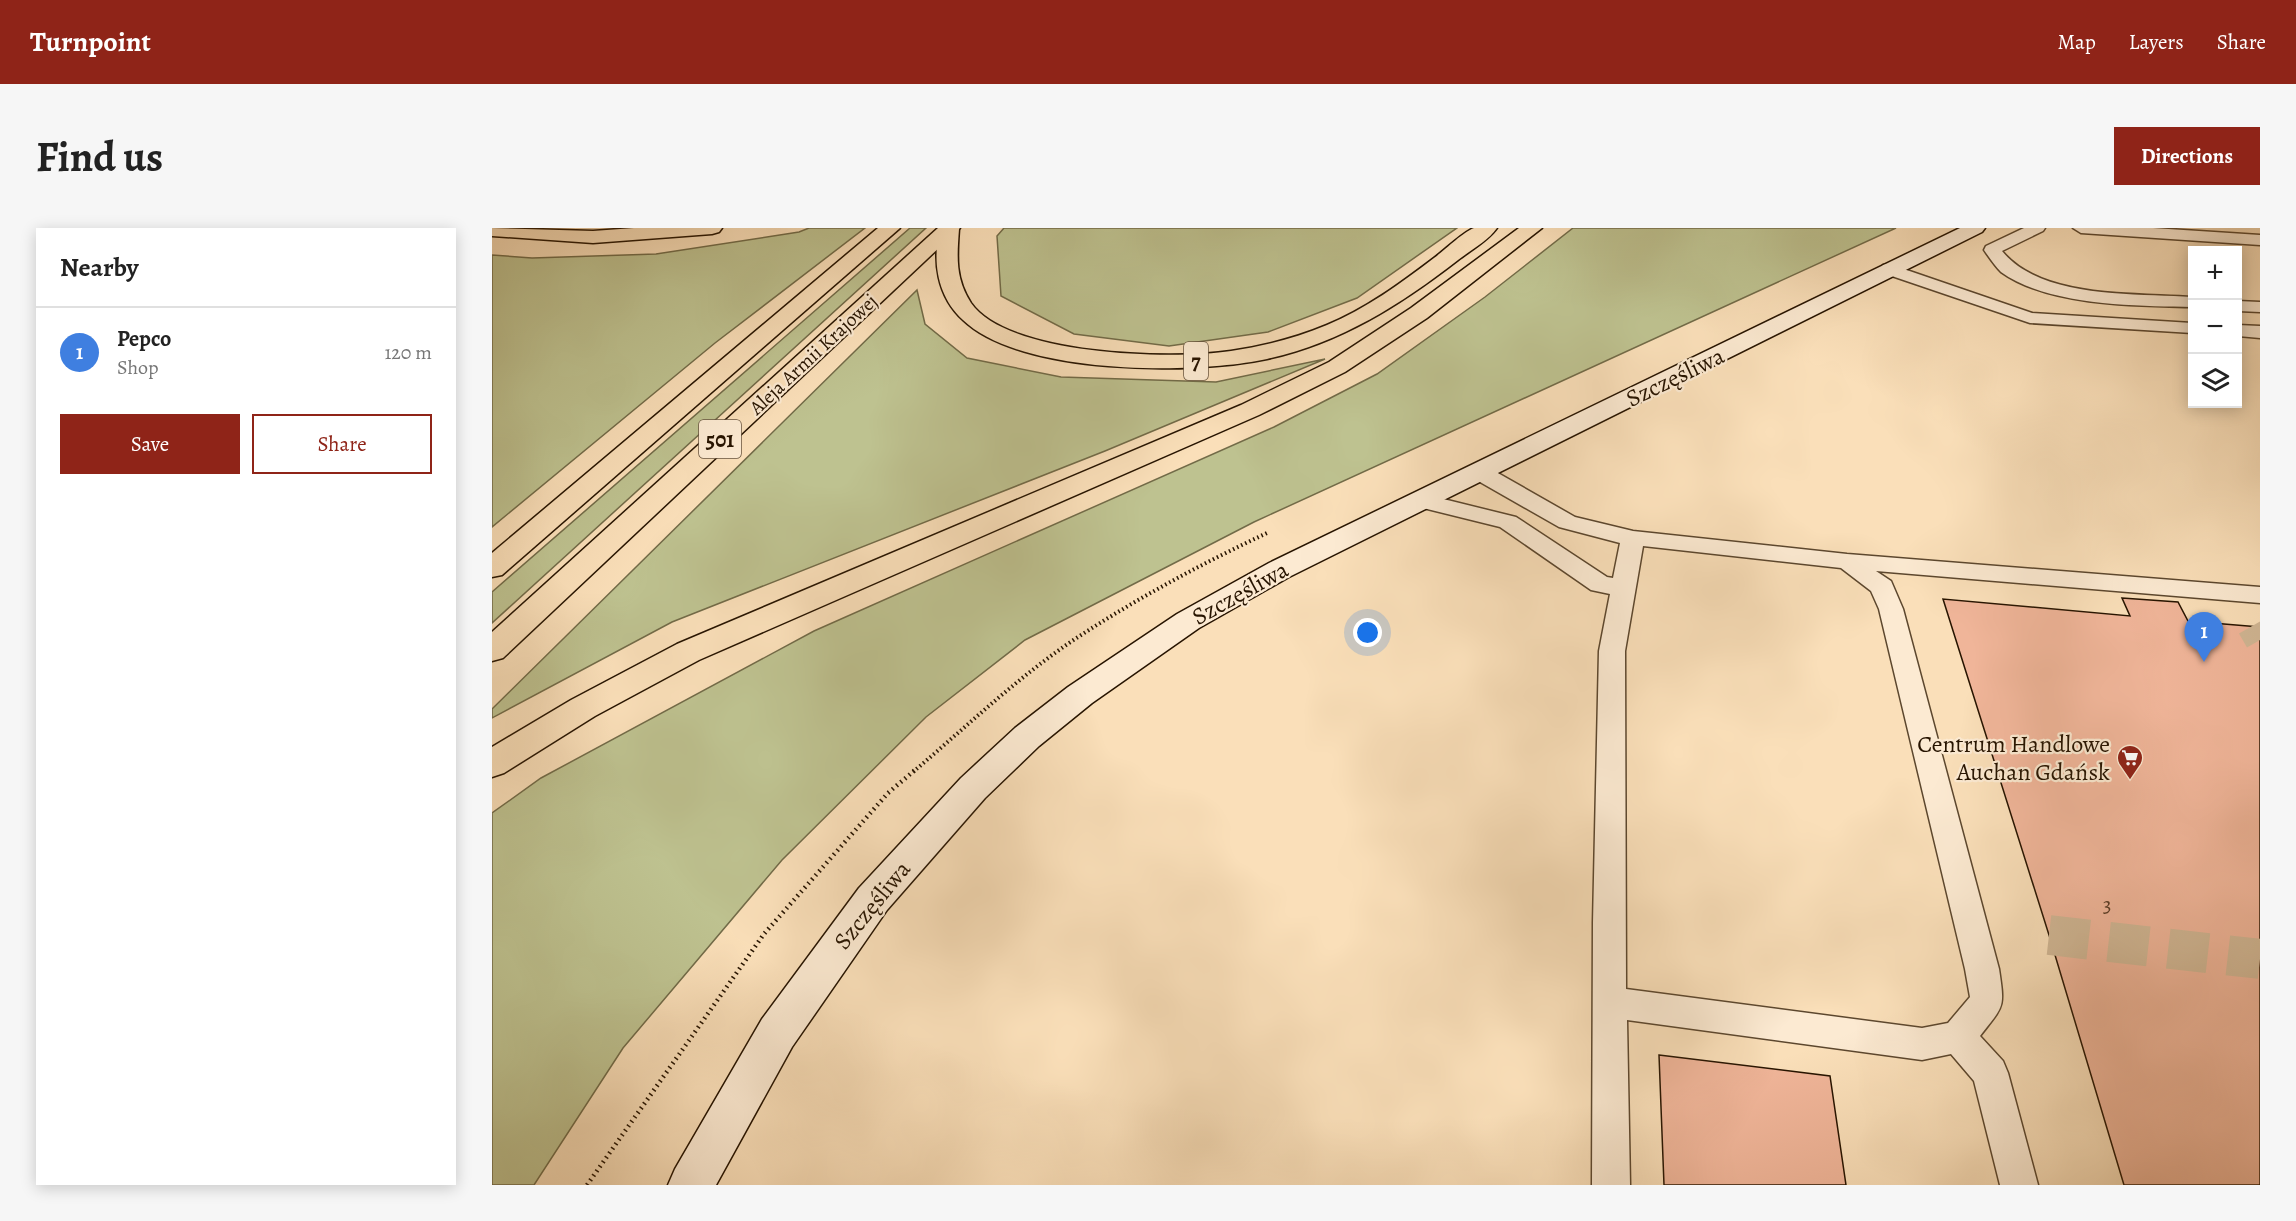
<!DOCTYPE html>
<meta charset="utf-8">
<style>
body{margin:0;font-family:Alegreya,serif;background:#f6f6f6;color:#222}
.controls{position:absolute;right:18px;top:18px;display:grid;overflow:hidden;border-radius:0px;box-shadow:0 3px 15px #0003}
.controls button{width:54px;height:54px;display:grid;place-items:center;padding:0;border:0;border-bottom:2px solid #e0e0e0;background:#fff;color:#222;font:30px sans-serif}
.you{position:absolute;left:876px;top:405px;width:21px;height:21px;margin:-15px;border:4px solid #fff;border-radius:50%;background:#1a73e8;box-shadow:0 0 0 9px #1a73e833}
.badge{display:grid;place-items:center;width:39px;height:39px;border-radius:50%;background:#8f2418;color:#fff;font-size:20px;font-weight:700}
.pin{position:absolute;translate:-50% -50px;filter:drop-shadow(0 2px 3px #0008)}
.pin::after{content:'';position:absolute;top:32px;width:21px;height:18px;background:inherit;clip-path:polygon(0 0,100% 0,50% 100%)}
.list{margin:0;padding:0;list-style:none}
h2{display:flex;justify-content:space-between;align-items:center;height:78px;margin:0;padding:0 24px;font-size:26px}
h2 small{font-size:20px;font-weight:400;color:#767676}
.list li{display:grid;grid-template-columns:39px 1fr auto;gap:18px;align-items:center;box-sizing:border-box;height:90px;padding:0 24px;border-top:2px solid #e0e0e0}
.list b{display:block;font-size:22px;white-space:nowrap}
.list p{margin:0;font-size:20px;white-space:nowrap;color:#767676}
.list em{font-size:20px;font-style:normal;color:#767676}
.actions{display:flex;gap:12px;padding:18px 24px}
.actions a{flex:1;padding:14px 0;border:2px solid #8f2418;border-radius:0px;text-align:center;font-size:21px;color:#8f2418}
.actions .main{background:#8f2418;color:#fff}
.icon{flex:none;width:33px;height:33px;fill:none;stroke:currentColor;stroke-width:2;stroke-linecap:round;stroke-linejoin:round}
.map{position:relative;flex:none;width:1768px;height:957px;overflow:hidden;border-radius:0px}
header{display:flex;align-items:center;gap:36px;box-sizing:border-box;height:84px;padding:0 30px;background:#8f2418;color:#fff}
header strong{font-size:28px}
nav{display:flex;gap:33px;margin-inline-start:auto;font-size:21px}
.intro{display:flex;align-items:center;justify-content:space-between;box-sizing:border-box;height:144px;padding:0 36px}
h1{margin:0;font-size:42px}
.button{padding:15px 27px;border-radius:0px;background:#8f2418;color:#fff;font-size:21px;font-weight:700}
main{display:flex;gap:36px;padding:0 36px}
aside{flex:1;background:#fff;border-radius:0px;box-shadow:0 3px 15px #0003}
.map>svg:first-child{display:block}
.green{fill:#bec290;stroke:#726b48;stroke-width:1.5}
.building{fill:#f0b599;stroke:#271400;stroke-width:1.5}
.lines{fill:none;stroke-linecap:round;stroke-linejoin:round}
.street-tunnel-far1{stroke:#d0b694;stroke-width:30;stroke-dasharray:30 15;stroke-linecap:butt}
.street-tunnel{stroke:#d0b694;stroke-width:40;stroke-dasharray:40 20;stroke-linecap:butt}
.lane-casing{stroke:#5c472e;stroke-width:3}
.secondary-casing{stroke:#271400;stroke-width:3}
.primary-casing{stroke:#271400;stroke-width:3}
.highway-casing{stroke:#271400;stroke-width:3}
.path-far1{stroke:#271400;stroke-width:4;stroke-dasharray:1.5 3;stroke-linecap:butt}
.path{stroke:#271400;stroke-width:4.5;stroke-dasharray:1.5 4;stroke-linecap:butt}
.lane{fill:#fcead2;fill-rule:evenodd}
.secondary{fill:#fcead2;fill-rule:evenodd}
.primary{fill:#fadfb9;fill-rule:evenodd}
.highway{fill:#fadfb9;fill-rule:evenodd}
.labels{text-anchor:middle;stroke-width:4.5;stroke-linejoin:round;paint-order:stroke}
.far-street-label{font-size:20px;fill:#271400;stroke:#fcead2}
.number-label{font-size:21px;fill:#593c26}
.shield{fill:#fcead2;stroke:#67543f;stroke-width:1.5}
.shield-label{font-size:22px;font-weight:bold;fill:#271400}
.street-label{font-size:24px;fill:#271400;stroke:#fcead2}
.poi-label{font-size:24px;fill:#271400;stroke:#fcead2;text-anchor:end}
</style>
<header>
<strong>Turnpoint</strong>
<nav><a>Map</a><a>Layers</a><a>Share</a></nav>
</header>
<div class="intro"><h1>Find us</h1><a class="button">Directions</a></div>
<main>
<aside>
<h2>Nearby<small></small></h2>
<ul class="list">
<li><span class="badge" style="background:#3f7fe0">1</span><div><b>Pepco</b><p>Shop</p></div><em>120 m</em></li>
</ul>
<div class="actions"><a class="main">Save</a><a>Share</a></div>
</aside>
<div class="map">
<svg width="1768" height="957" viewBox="0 0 1768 957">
<rect width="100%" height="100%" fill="#fadfb9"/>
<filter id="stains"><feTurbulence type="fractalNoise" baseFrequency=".00333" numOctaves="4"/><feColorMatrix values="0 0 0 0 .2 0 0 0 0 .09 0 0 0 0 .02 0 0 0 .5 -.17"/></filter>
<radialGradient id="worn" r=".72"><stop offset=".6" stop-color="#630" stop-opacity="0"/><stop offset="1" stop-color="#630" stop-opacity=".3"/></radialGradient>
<!-- green -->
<g class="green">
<polygon points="317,0 373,0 223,115 0,299 0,27 40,30 164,26 307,4"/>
<polygon points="418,0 434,0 0,395 0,364"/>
<polygon points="512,0 965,0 865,70 776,104 677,118 582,106 509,68 505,8"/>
<polygon points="1081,0 1404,0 762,294 533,412 434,489 290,632 131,820 42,957 0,957 0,585 49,550 322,403 782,199 885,146 993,69"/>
<polygon points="425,62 433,96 475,130 569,149 724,154 833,131 613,223 180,394 0,490 0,481"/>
</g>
<!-- building -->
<g class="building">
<polygon points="1630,370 1686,374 1696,393 1768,399 1768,957 1632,957 1557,707 1451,371 1638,388"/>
<polygon points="1167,827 1338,848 1354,957 1172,957"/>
</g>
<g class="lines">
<!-- street-tunnel-far1 -->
<polyline class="street-tunnel-far1" points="1760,398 1768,412"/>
<!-- street-tunnel -->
<polyline class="street-tunnel" points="1557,707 1768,731"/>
<defs>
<g id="lane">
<path d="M 1532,0 L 1553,0 L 1551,3 L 1510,23 C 1549,71 1643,65 1700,69 L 1700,79 C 1644,78 1556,78 1509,44 C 1503,38 1497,29 1492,22 L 1494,18 Z"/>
<polygon points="1581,0 1661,0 1768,7 1768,17 1589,5"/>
<polygon points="1397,36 1540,85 1700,95 1700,105 1538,95 1391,45 1389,41 1391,37"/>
<polygon points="1746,73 1768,74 1768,84 1746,83"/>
<polygon points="1746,97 1768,98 1768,110 1746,108"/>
<path d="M 989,239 L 997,240 L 1083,289 L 1141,303 L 1355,326 L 1768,359 L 1768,375 L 1384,343 L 1399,353 L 1411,381 L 1507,741 C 1513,781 1512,777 1488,808 L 1511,833 L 1516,845 L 1546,957 L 1508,957 L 1482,853 L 1459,826 L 1430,832 L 1135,792 L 1138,957 L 1100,957 L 1101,695 L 1107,423 L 1118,366 L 1099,362 L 1008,299 L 923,278 L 920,273 L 923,268 L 931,266 L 1024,289 L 1115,349 L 1121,350 L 1128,315 L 1067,299 L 981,250 L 978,245 L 981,240 ZM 1151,318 L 1349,340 L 1379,363 L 1387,381 L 1473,741 L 1478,769 L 1456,795 L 1430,800 L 1134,761 L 1133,423 Z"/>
</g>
<polygon id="secondary" points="1468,0 1493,0 1490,4 797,349 707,400 600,475 547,518 493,570 395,682 300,819 224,957 176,957 183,941 270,791 367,660 469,550 523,500 576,459 685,386 777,335"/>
<g id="primary">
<polygon points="386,0 408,0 10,347 0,349 0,325"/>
<polygon points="446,0 468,0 11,430 0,433 0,404"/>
</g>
<g id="highway">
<polygon points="0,0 101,3 142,0 230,0 227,4 220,6 101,15 0,8"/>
<path d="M 448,0 L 467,1 C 465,29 463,50 479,75 C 516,128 680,132 739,123 C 772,118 804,110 835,97 C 874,81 909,55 942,30 C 953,22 971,4 982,0 C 988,0 998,0 1005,0 C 996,13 979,22 966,32 C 908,77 848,115 775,131 C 701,147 528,147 471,92 C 445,68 440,33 448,0 Z"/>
<polygon points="1027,0 1050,0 935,90 853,144 767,187 207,432 103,488 12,545 0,549 0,519 79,472 185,416 749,177 837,134 919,80"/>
</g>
</defs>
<!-- lane casing -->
<use href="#lane" class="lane-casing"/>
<!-- secondary casing -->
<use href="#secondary" class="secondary-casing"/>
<!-- primary casing -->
<use href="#primary" class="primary-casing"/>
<!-- highway casing -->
<use href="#highway" class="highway-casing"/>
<!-- path-far1 -->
<path class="path-far1" d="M 421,544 C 474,499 526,449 583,411 C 644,371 709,336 775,305"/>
<!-- path -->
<polyline class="path" points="95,957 272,706 396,565 423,542"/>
<!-- lane -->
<use href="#lane" class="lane"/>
<!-- secondary -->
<use href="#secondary" class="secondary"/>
<!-- primary -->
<use href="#primary" class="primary"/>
<!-- highway -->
<use href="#highway" class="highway"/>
</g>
<!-- icons -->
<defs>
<symbol id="supermarket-pin" viewBox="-11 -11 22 30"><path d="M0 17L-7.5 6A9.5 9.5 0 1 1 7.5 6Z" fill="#8f2418" stroke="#fcead2"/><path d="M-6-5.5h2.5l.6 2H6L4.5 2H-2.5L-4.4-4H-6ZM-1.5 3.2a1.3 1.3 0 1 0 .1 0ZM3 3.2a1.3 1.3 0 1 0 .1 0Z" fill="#fff"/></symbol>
</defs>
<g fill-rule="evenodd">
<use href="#supermarket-pin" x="1623" y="515" width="30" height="40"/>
</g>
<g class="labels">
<!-- far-street labels -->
<g class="far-street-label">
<text transform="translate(321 126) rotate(-43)" y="7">Aleja Armii Krajowej</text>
</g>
<!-- number labels -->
<g class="number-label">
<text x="1615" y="684">3</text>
</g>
<!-- shield labels -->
<g class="shield">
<rect x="692" y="114" width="24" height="38" rx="4.5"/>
<rect x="207" y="192" width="42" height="38" rx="4.5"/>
</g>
<g class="shield-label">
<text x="704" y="141">7</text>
<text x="228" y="219">501</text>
</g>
<!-- street labels -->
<g class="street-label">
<text transform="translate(1183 149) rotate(-26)" y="8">Szczęśliwa</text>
<text transform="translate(748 365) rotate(-29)" y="8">Szczęśliwa</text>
<text transform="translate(380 677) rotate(-51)" y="8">Szczęśliwa</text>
</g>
<!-- poi labels -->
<g class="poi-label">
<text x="1618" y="524">Centrum Handlowe<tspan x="1618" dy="28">Auchan Gdańsk</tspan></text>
</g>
</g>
<rect width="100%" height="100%" filter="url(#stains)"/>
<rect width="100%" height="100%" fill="url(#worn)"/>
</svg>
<div class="controls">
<button>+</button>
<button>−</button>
<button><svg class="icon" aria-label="layers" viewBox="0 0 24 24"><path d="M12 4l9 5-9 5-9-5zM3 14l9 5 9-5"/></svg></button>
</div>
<div class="you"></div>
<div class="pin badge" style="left:1712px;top:434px;background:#3f7fe0">1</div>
</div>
</main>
